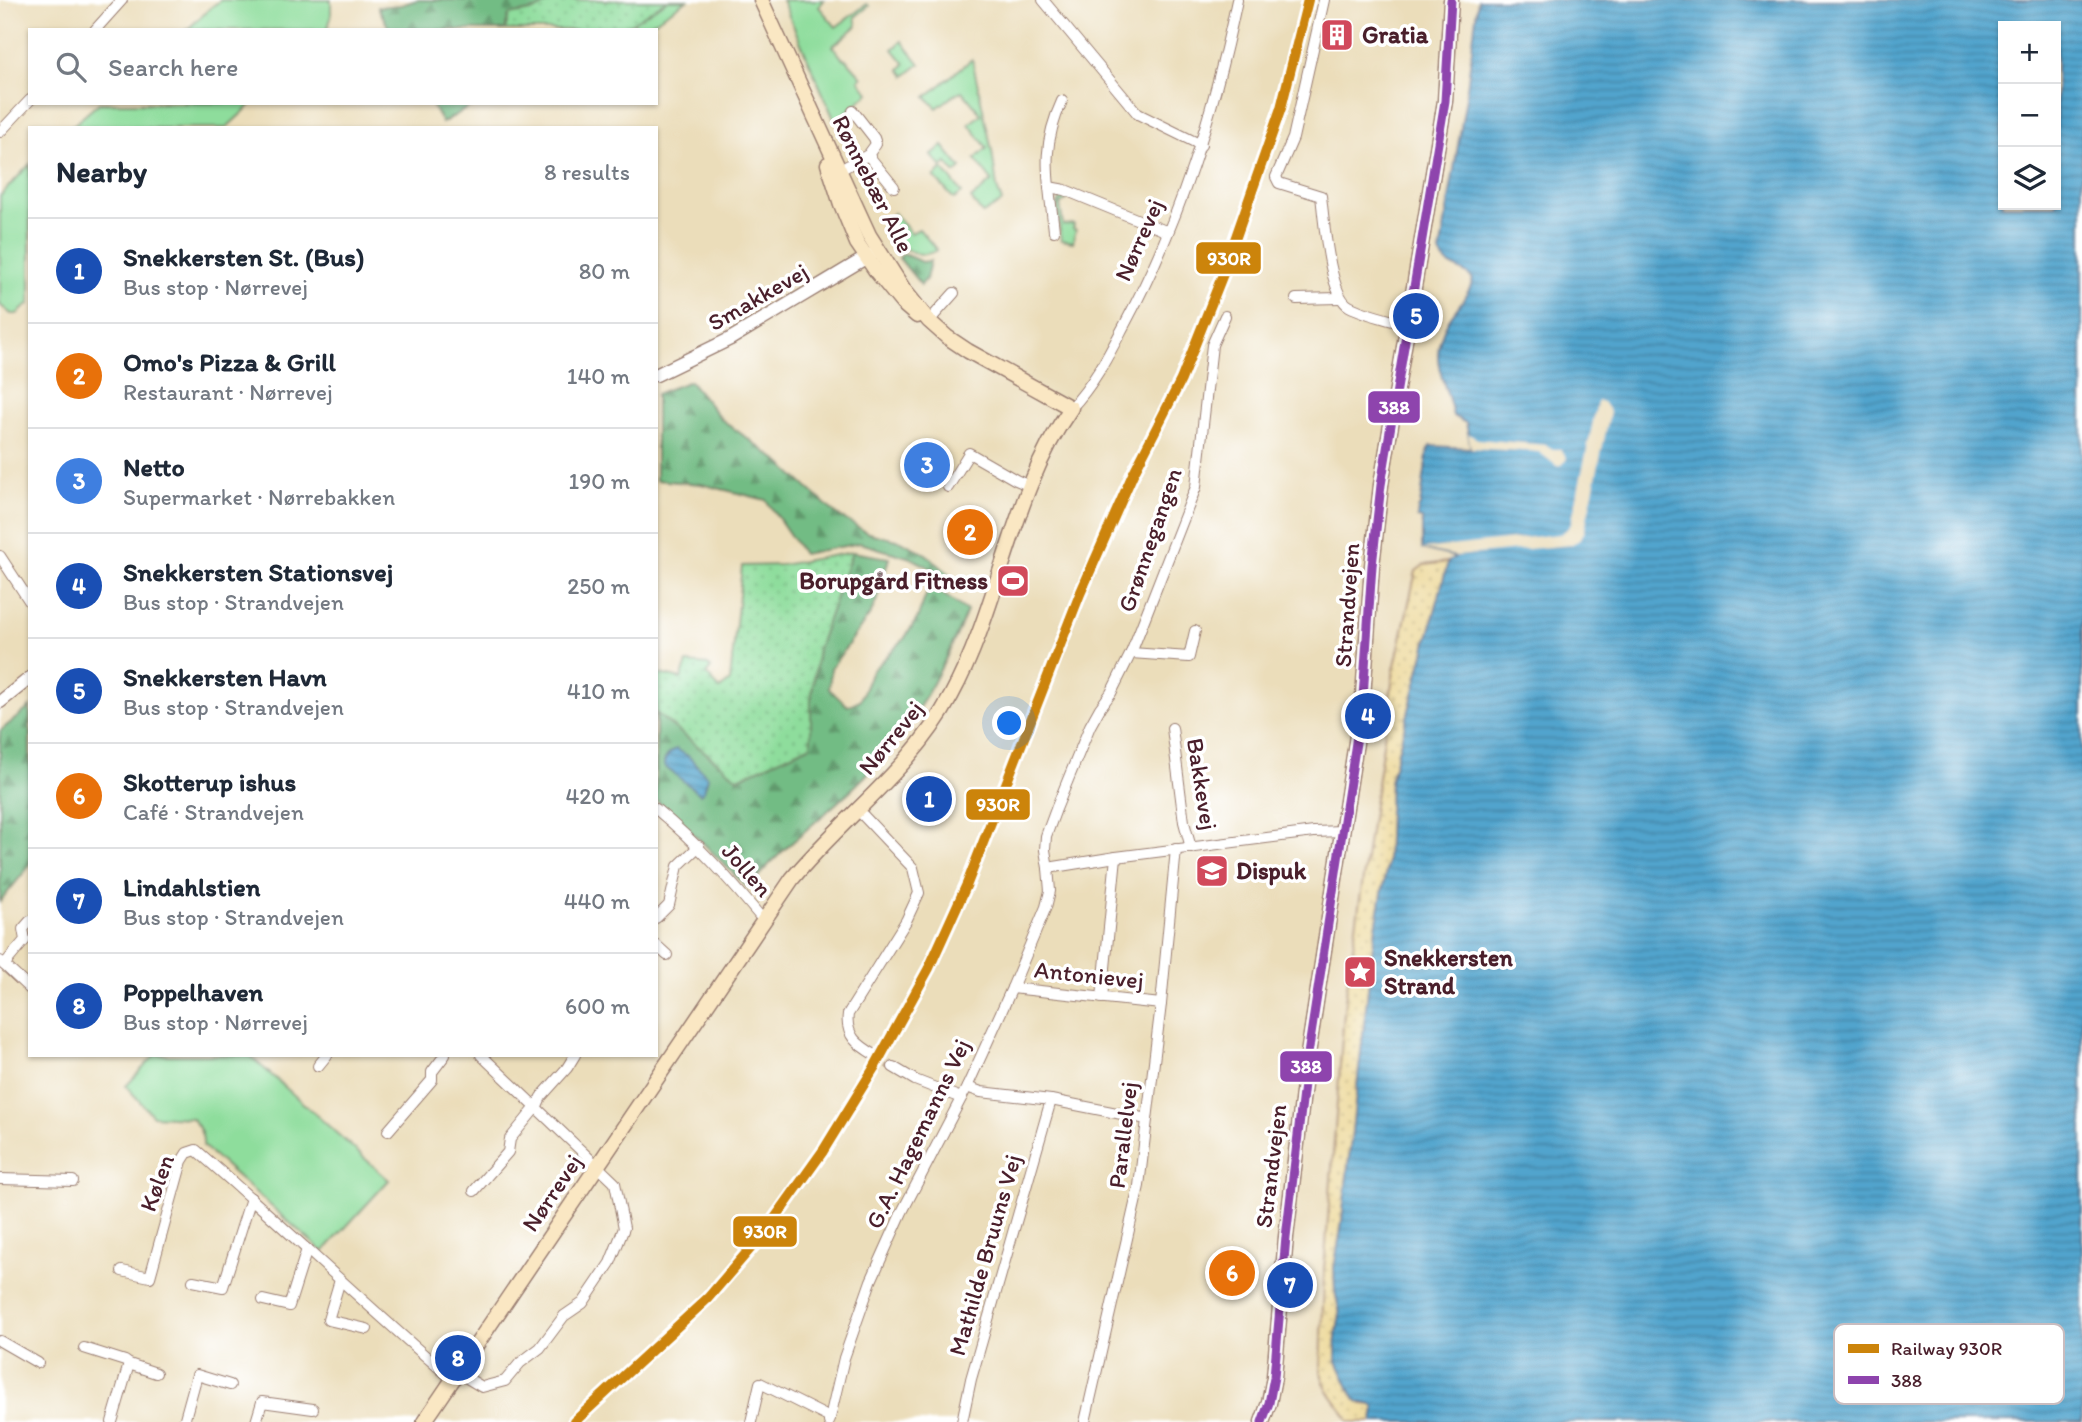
<!DOCTYPE html>
<meta charset="utf-8">
<style>
body{margin:0;font-family:Itim,sans-serif;background:#f2f2f3;color:#1f2937}
.controls{position:absolute;right:21px;top:21px;display:grid;overflow:hidden;border-radius:0px;box-shadow:0 2px 5px #0004}
.controls button{width:63px;height:63px;display:grid;place-items:center;padding:0;border:0;border-bottom:2px solid #e0e1e3;background:#fff;color:#1f2937;font:35px sans-serif}
.you{position:absolute;left:1010px;top:724px;width:24px;height:24px;margin:-18px;border:5px solid #fff;border-radius:50%;background:#1a73e8;box-shadow:0 0 0 10px #1a73e833}
.badge{display:grid;place-items:center;width:46px;height:46px;border-radius:50%;background:#d93025;color:#fff;font-size:23px;font-weight:700}
.pin{position:absolute;translate:-50% -50%;border:4px solid #fff;box-shadow:0 2px 7px #0006}
.list{margin:0;padding:0;list-style:none}
h2{display:flex;justify-content:space-between;align-items:center;height:91px;margin:0;padding:0 28px;font-size:30px}
h2 small{font-size:23px;font-weight:400;color:#747a83}
.list li{display:grid;grid-template-columns:46px 1fr auto;gap:21px;align-items:center;box-sizing:border-box;height:105px;padding:0 28px;border-top:2px solid #e0e1e3}
.list b{display:block;font-size:26px;white-space:nowrap}
.list p{margin:0;font-size:23px;white-space:nowrap;color:#747a83}
.list em{font-size:23px;font-style:normal;color:#747a83}
.icon{flex:none;width:38px;height:38px;fill:none;stroke:currentColor;stroke-width:2;stroke-linecap:round;stroke-linejoin:round}
.map{position:relative;flex:none;width:2082px;height:1422px;overflow:hidden}
.search{position:absolute;background:#fff;box-shadow:0 2px 5px #0004;left:28px;top:28px;width:630px;height:77px;display:flex;align-items:center;gap:18px;box-sizing:border-box;padding:0 24px;border-radius:0px;color:#747a83;font-size:26px}
.panel{position:absolute;background:#fff;box-shadow:0 2px 5px #0004;left:28px;top:126px;width:630px;height:931px;border-radius:0px}
.map>svg:first-child{display:block}
.grass{fill:#8edd9c;stroke:#6c7e64;stroke-width:2}
.forest{fill:url(#forest-firs);stroke:#5e6e58;stroke-width:2}
.sand{fill:url(#sand-dots);stroke:#9c7c64;stroke-width:2}
.park{fill:url(#park-dots);stroke:#6c7e64;stroke-width:2}
.water{fill:url(#water-rules);stroke:#4e627c;stroke-width:2;fill-rule:evenodd}
.pier{fill:#ebddba}
.lines{fill:none;stroke-linecap:round;stroke-linejoin:round}
.minor-tunnel{stroke:#cbb79d;stroke-width:10;stroke-dasharray:10 5;stroke-linecap:butt}
.minor-casing{stroke:#9a7e72;stroke-width:12}
.tertiary-casing{stroke:#9a7e72;stroke-width:15}
.secondary-casing{stroke:#9a7e72;stroke-width:17}
.minor{stroke:#fff;stroke-width:10}
.tertiary{stroke:#fff;stroke-width:12}
.secondary{stroke:#fae7c3;stroke-width:14}
.bus-1-casing{stroke:#fff;stroke-width:14}
.bus-1{stroke:#8e44ad;stroke-width:9}
.rail-1-casing{stroke:#fff;stroke-width:16}
.rail-1{stroke:#cc840b;stroke-width:10}
.labels{text-anchor:middle;stroke-width:7;stroke-linejoin:round;paint-order:stroke}
.poi-label{font-size:24px;font-weight:bold;fill:#4a1f2b;stroke:#fff;text-anchor:start}
.street-label{font-size:24px;fill:#4a1f2b;stroke:#fff}
.key{fill:#fff;stroke:#c9bcbf;stroke-width:2}
.key-label{font-size:19px;fill:#4a1f2b}
.line-badge{stroke:#fff;stroke-width:2.5}
.badge-label{font-size:19px;text-anchor:middle;font-weight:bold;fill:#fff}
</style>
<div class="map">
<svg width="2082" height="1422" viewBox="0 0 2082 1422">
<defs>
<pattern id="forest-firs" width="22" height="20" patternUnits="userSpaceOnUse" patternTransform="scale(1.75)"><rect width="22" height="20" fill="#72bc84"/><path d="M5 1l3.5 6h-7zM16 11l3.5 6h-7z" fill="#60986c"/></pattern>
<pattern id="sand-dots" width="8" height="8" patternUnits="userSpaceOnUse" patternTransform="scale(1.75)"><rect width="8" height="8" fill="#eeda9e"/><path d="M2 2h.1M6 6h.1" fill="none" stroke="#cebb88" stroke-width="1.8" stroke-linecap="round"/></pattern>
<pattern id="park-dots" width="8" height="8" patternUnits="userSpaceOnUse" patternTransform="scale(1.75)"><rect width="8" height="8" fill="#8edd9c"/><path d="M2 2h.1M6 6h.1" fill="none" stroke="#7cbd87" stroke-width="1.8" stroke-linecap="round"/></pattern>
<pattern id="water-rules" width="6" height="5" patternUnits="userSpaceOnUse" patternTransform="scale(1.75)"><rect width="6" height="5" fill="#51a4cd"/><path d="M0 2.5h6" fill="none" stroke="#4585a7"/></pattern>
</defs>
<rect width="100%" height="100%" fill="#fff"/>
<filter id="ink" filterUnits="userSpaceOnUse"><feTurbulence type="fractalNoise" baseFrequency=".0143" numOctaves="2"/><feDisplacementMap in="SourceGraphic" scale="14" xChannelSelector="R" yChannelSelector="G"/><feConvolveMatrix kernelMatrix="1 2 1 2 8 2 1 2 1" color-interpolation-filters="sRGB"/></filter>
<filter id="wash" filterUnits="userSpaceOnUse"><feTurbulence type="fractalNoise" baseFrequency=".00686" numOctaves="4" result="noise"/><feDisplacementMap in="SourceGraphic" scale="28" xChannelSelector="R" yChannelSelector="G"/><feGaussianBlur stdDeviation="1.57" result="paint"/><feColorMatrix in="noise" values="0 0 0 0 0 0 0 0 0 0 0 0 0 0 0 0 0 1.4 0 .05"/><feComposite in="paint" operator="in"/></filter>
<g filter="url(#wash)">
<rect width="100%" height="100%" fill="#ebddba"/>
<!-- grass -->
<g class="grass">
<polygon points="221,0 331,0 331,18 327,30 187,30 210,8"/>
<polygon points="629,0 687,0 641,30 638,30 622,5"/>
<polygon points="782,0 824,0 819,7 836,27 867,4 869,6 855,17 857,26 833,46 842,58 846,59 862,77 859,80 869,93 839,118 834,119"/>
<polygon points="902,41 920,64 905,76 900,69 905,64 893,49"/>
<polygon points="972,59 992,151 997,188 1002,202 983,214 971,199 992,181 975,159 987,148 969,124 981,114 962,91 954,95 937,108 926,97"/>
<polygon points="99,103 253,103 226,128 70,128"/>
<polygon points="943,146 961,168 955,173 947,163 942,167 931,155"/>
<polygon points="30,164 30,303 17,314 11,314 0,305 0,196"/>
<polygon points="943,169 962,193 954,199 934,177"/>
<polygon points="1061,198 1067,199 1060,205 1063,225 1074,224 1073,229 1076,230 1073,242 1061,240 1057,206"/>
<path d="M 894,213 L 911,233 L 919,229 L 937,250 C 914,263 893,242 882,223 Z"/>
<path d="M 155,1055 L 249,1055 L 389,1180 L 323,1252 L 203,1146 C 204,1134 199,1126 191,1118 L 153,1116 L 126,1086 Z"/>
</g>
<!-- forest -->
<g class="forest">
<polygon points="417,0 554,0 536,10 509,15 505,30 390,30 378,7 401,5"/>
<polygon points="431,103 476,103 442,123"/>
<polygon points="903,254 922,262 930,261 926,279 921,285 899,258"/>
<polygon points="690,381 721,419 777,460 836,514 868,533 901,541 926,554 963,586 955,592 927,566 911,558 860,543 803,554 766,500 701,484 656,480 656,394"/>
<path d="M 852,552 L 889,558 L 878,597 L 871,613 L 831,668 L 829,689 L 848,706 L 860,700 L 872,671 L 904,639 L 917,619 L 930,585 L 967,611 C 946,661 923,708 889,750 C 847,801 790,837 748,888 L 702,842 L 656,800 L 656,713 L 738,778 L 811,745 L 811,700 L 818,648 Z"/>
<polygon points="30,707 30,865 0,902 0,731"/>
</g>
<!-- sand -->
<path class="sand" d="M 1448,562 L 1390,782 L 1387,865 L 1373,945 L 1341,1229 L 1334,1268 L 1335,1291 L 1340,1314 L 1336,1335 L 1336,1359 L 1353,1396 L 1362,1404 L 1373,1405 L 1375,1408 L 1373,1422 L 1349,1422 C 1340,1402 1325,1395 1321,1372 L 1324,1270 L 1345,1000 L 1394,670 L 1416,571 L 1424,565 Z"/>
<!-- park -->
<g class="park">
<polygon points="554,0 668,0 621,30 505,30 509,15 536,10"/>
<polygon points="852,552 818,648 811,700 811,745 738,778 656,713 656,673 681,679 687,663 708,665 711,668 706,674 720,689 730,681 742,566 782,565"/>
</g>
<!-- water -->
<g class="water">
<path d="M 1478,0 L 2082,0 L 2082,1422 L 1373,1422 L 1375,1408 L 1372,1405 L 1359,1402 L 1353,1396 L 1336,1359 L 1336,1335 L 1340,1314 L 1335,1291 L 1334,1268 L 1341,1229 L 1373,945 L 1387,865 L 1390,782 L 1448,562 L 1455,557 L 1422,549 L 1422,519 L 1417,518 L 1418,509 L 1420,506 L 1428,449 L 1431,446 L 1471,448 L 1466,423 L 1453,416 C 1446,377 1426,362 1448,321 C 1457,307 1469,296 1473,279 C 1463,267 1446,269 1440,253 L 1466,97 ZM 2003,26 L 2056,26 L 2056,205 L 2003,205 Z"/>
<path d="M 676,749 L 688,756 L 708,777 L 704,791 L 700,794 L 664,766 C 663,758 670,753 676,749 Z"/>
</g>
<!-- pier -->
<g class="pier">
<polygon points="1599,401 1603,402 1610,412 1584,533 1578,541 1570,545 1456,556 1422,549 1560,534 1566,530 1571,524 1597,403"/>
<polygon points="1468,434 1478,439 1546,445 1553,449 1561,449 1567,458 1563,464 1557,466 1539,452 1471,448"/>
</g>
</g>
<g filter="url(#ink)">
<g class="lines">
<!-- minor-tunnel -->
<polyline class="minor-tunnel" points="875,1055 893,1067"/>
<defs>
<g id="minor">
<polyline points="1043,0 1138,114 1201,145"/>
<path d="M 1324,0 L 1293,138 L 1276,177 L 1279,183 L 1321,196 C 1324,219 1329,295 1349,306 C 1366,315 1388,319 1407,325"/>
<polyline points="95,30 122,0"/>
<polyline points="0,132 30,100"/>
<polyline points="868,155 894,187"/>
<polyline points="836,172 868,155 876,144 874,138 853,111"/>
<polyline points="1049,187 1065,190 1168,232"/>
<path d="M 1054,231 C 1049,180 1039,151 1062,101"/>
<polyline points="1296,299 1340,298"/>
<polyline points="1225,316 1212,345 1196,487 1131,653 1111,693 1100,708 1090,726 1056,809 1046,836 1045,850 1048,868 1116,857 1314,832 1342,831"/>
<polyline points="929,321 954,293"/>
<path d="M 1071,408 C 1095,383 1110,352 1126,322 C 1181,219 1213,114 1237,0"/>
<polyline points="948,487 969,453 1016,480 1030,486"/>
<polyline points="0,556 30,602"/>
<polyline points="1131,653 1189,657 1195,631"/>
<polyline points="1172,728 1184,822 1191,848"/>
<path d="M 656,809 C 698,844 730,880 764,921"/>
<path d="M 858,810 L 913,868 L 919,893 L 906,921 L 848,1014 C 845,1036 858,1045 875,1055"/>
<polyline points="656,918 669,905 678,866 699,846"/>
<polyline points="656,945 667,955"/>
<polyline points="0,961 30,989"/>
<polyline points="4,965 25,940 23,929 30,921"/>
<polyline points="1012,988 1161,1004"/>
<polyline points="1102,998 1116,857"/>
<polyline points="318,1066 327,1055"/>
<polyline points="893,1067 915,1080 961,1098"/>
<polyline points="967,1087 981,1092 1051,1100 1147,1119"/>
<polyline points="388,1131 432,1080 432,1072 445,1055"/>
<polyline points="0,1179 73,1181"/>
<polyline points="474,1191 508,1152 510,1139 537,1106 541,1097 567,1068 575,1055"/>
<path d="M 122,1271 L 150,1277 L 182,1161 L 187,1153 L 196,1150 C 283,1225 365,1305 452,1379"/>
<polyline points="340,1280 328,1320 367,1329"/>
<polyline points="193,1281 223,1287 251,1198"/>
<polyline points="263,1300 289,1306 307,1249"/>
<polyline points="0,1341 38,1363"/>
<polyline points="84,1348 125,1361 129,1364 112,1422"/>
<polyline points="129,1364 156,1373"/>
<polyline points="457,1372 482,1387 505,1381 520,1363 540,1348 564,1316 583,1303 610,1263 624,1228 615,1183 481,1055"/>
<polyline points="184,1422 197,1375 230,1385"/>
<polyline points="256,1422 262,1402 313,1409"/>
<polyline points="751,1422 760,1383 830,1418"/>
<polyline points="829,1422 844,1358 871,1281 902,1212 967,1087 1012,988 1046,907 1050,891 1048,868"/>
<polyline points="962,1422 971,1379 1051,1100"/>
<polyline points="1085,1422 1139,1186 1161,1004 1176,849"/>
</g>
<g id="tertiary">
<polyline points="656,375 730,339 872,254"/>
<polyline points="0,702 30,678"/>
</g>
<g id="secondary">
<polyline points="828,164 841,204 857,243 876,271 902,303 917,316"/>
<path d="M 424,1422 L 792,879 C 844,816 912,769 951,696 C 1001,604 1011,493 1071,408 L 968,351 L 947,337 L 929,321 L 904,290 L 869,235 L 761,0"/>
<polyline points="1262,1422 1269,1403 1274,1377 1286,1237 1306,1067 1363,697 1372,566 1381,485 1445,101 1451,0"/>
</g>
</defs>
<!-- minor casing -->
<use href="#minor" class="minor-casing"/>
<!-- tertiary casing -->
<use href="#tertiary" class="tertiary-casing"/>
<!-- secondary casing -->
<use href="#secondary" class="secondary-casing"/>
<!-- minor -->
<use href="#minor" class="minor"/>
<!-- tertiary -->
<use href="#tertiary" class="tertiary"/>
<!-- secondary -->
<use href="#secondary" class="secondary"/>
<defs>
<polyline id="bus-1" points="1262,1422 1269,1403 1274,1377 1286,1237 1306,1067 1363,697 1372,566 1381,485 1445,101 1451,0"/>
</defs>
<!-- bus-1 casing -->
<use href="#bus-1" class="bus-1-casing"/>
<!-- bus-1 -->
<use href="#bus-1" class="bus-1"/>
<defs>
<polyline id="rail-1" points="574,1422 708,1298 768,1228 823,1151 874,1068 929,968 967,884 1080,594 1133,474 1181,380 1223,274 1281,108 1308,0"/>
</defs>
<!-- rail-1 casing -->
<use href="#rail-1" class="rail-1-casing"/>
<!-- rail-1 -->
<use href="#rail-1" class="rail-1"/>
</g>
</g>
<!-- icons -->
<defs>
<symbol id="building-square" viewBox="-11 -11 22 22"><rect x="-9" y="-9" width="18" height="18" rx="4" fill="#d1495b" stroke="#fff"/><path d="M-4-6H4V6H1V3H-1V6H-4ZM-2.5-4.3h1.7v1.8h-1.7ZM.8-4.3h1.7v1.8H.8ZM-2.5-1h1.7V.8h-1.7ZM.8-1h1.7V.8H.8Z" fill="#fff"/></symbol>
<symbol id="stadium-square" viewBox="-11 -11 22 22"><rect x="-9" y="-9" width="18" height="18" rx="4" fill="#d1495b" stroke="#fff"/><path d="M0-5a6.5 5 0 1 0 0 10a6.5 5 0 1 0 0-10ZM-3.5-1.8h7v3.6h-7Z" fill="#fff"/></symbol>
<symbol id="school-square" viewBox="-11 -11 22 22"><rect x="-9" y="-9" width="18" height="18" rx="4" fill="#d1495b" stroke="#fff"/><path d="M0-5L7-2L0 1L-7-2ZM-4 1L0 2.5L4 1V4Q0 6-4 4Z" fill="#fff"/></symbol>
<symbol id="sight-square" viewBox="-11 -11 22 22"><rect x="-9" y="-9" width="18" height="18" rx="4" fill="#d1495b" stroke="#fff"/><path d="M0-6L1.8-2.2L6-1.7L2.9 1.2L3.7 5.4L0 3.3L-3.7 5.4L-2.9 1.2L-6-1.7L-1.8-2.2Z" fill="#fff"/></symbol>
</defs>
<g fill-rule="evenodd">
<use href="#building-square" x="1318" y="16" width="38" height="38"/>
<use href="#stadium-square" x="994" y="562" width="38" height="38"/>
<use href="#school-square" x="1193" y="852" width="38" height="38"/>
<use href="#sight-square" x="1341" y="953" width="38" height="38"/>
</g>
<g class="labels">
<!-- poi labels -->
<g class="poi-label">
<text x="1362" y="43">Gratia</text>
<text x="988" y="589" text-anchor="end">Borupgård Fitness</text>
<text x="1236" y="879">Dispuk</text>
<text x="1384" y="966">Snekkersten<tspan x="1384" dy="28">Strand</tspan></text>
</g>
<!-- street labels -->
<g class="street-label">
<text transform="translate(873 184) rotate(63)" y="8">Rønnebær Alle</text>
<text transform="translate(1139 240) rotate(-66)" y="8">Nørrevej</text>
<text transform="translate(758 297) rotate(-30)" y="8">Smakkevej</text>
<text transform="translate(1150 540) rotate(-71)" y="8">Grønnegangen</text>
<text transform="translate(1347 605) rotate(-86)" y="8">Strandvejen</text>
<text transform="translate(891 738) rotate(-51)" y="8">Nørrevej</text>
<text transform="translate(1202 784) rotate(81)" y="8">Bakkevej</text>
<text transform="translate(747 870) rotate(49)" y="8">Jollen</text>
<text transform="translate(1089 975) rotate(6)" y="8">Antonievej</text>
<text transform="translate(918 1134) rotate(-64)" y="8">G.A. Hagemanns Vej</text>
<text transform="translate(1123 1135) rotate(-83)" y="8">Parallelvej</text>
<text transform="translate(1271 1166) rotate(-83)" y="8">Strandvejen</text>
<text transform="translate(157 1183) rotate(-70)" y="8">Kølen</text>
<text transform="translate(552 1193) rotate(-56)" y="8">Nørrevej</text>
<text transform="translate(985 1255) rotate(-74)" y="8">Mathilde Bruuns Vej</text>
</g>
</g>
<!-- legend -->
<rect x="1834" y="1324" width="230" height="80" rx="10" class="key"/>
<rect x="1848" y="1344" width="31" height="9" fill="#cc840b"/>
<rect x="1848" y="1376" width="31" height="8" fill="#8e44ad"/>
<g class="key-label">
<text x="1891" y="1355">Railway 930R</text>
<text x="1891" y="1387">388</text>
</g>
<g class="line-badge">
<rect x="1195" y="241" width="67" height="34" rx="7" fill="#cc840b"/>
<rect x="1367" y="390" width="54" height="34" rx="7" fill="#8e44ad"/>
<rect x="965" y="788" width="66" height="33" rx="7" fill="#cc840b"/>
<rect x="1279" y="1050" width="54" height="33" rx="7" fill="#8e44ad"/>
<rect x="732" y="1215" width="66" height="33" rx="7" fill="#cc840b"/>
</g>
<g class="badge-label">
<text x="1229" y="265">930R</text>
<text x="1394" y="414">388</text>
<text x="998" y="811">930R</text>
<text x="1306" y="1073">388</text>
<text x="765" y="1238">930R</text>
</g>
</svg>
<div class="controls">
<button>+</button>
<button>−</button>
<button><svg class="icon" aria-label="layers" viewBox="0 0 24 24"><path d="M12 4l9 5-9 5-9-5zM3 14l9 5 9-5"/></svg></button>
</div>
<div class="you"></div>
<div class="pin badge" style="left:929px;top:799px;background:#1a4fb4">1</div>
<div class="pin badge" style="left:970px;top:532px;background:#e8710a">2</div>
<div class="pin badge" style="left:927px;top:465px;background:#3f7fe0">3</div>
<div class="pin badge" style="left:1368px;top:716px;background:#1a4fb4">4</div>
<div class="pin badge" style="left:1416px;top:316px;background:#1a4fb4">5</div>
<div class="pin badge" style="left:1232px;top:1273px;background:#e8710a">6</div>
<div class="pin badge" style="left:1290px;top:1285px;background:#1a4fb4">7</div>
<div class="pin badge" style="left:458px;top:1358px;background:#1a4fb4">8</div>
<div class="search"><svg class="icon" aria-label="search" viewBox="0 0 24 24"><circle cx="10" cy="10" r="6"/><path d="M15 15l6 6"/></svg>Search here</div>
<section class="panel">
<h2>Nearby<small>8 results</small></h2>
<ul class="list">
<li><span class="badge" style="background:#1a4fb4">1</span><div><b>Snekkersten St. (Bus)</b><p>Bus stop · Nørrevej</p></div><em>80 m</em></li>
<li><span class="badge" style="background:#e8710a">2</span><div><b>Omo's Pizza &amp; Grill</b><p>Restaurant · Nørrevej</p></div><em>140 m</em></li>
<li><span class="badge" style="background:#3f7fe0">3</span><div><b>Netto</b><p>Supermarket · Nørrebakken</p></div><em>190 m</em></li>
<li><span class="badge" style="background:#1a4fb4">4</span><div><b>Snekkersten Stationsvej</b><p>Bus stop · Strandvejen</p></div><em>250 m</em></li>
<li><span class="badge" style="background:#1a4fb4">5</span><div><b>Snekkersten Havn</b><p>Bus stop · Strandvejen</p></div><em>410 m</em></li>
<li><span class="badge" style="background:#e8710a">6</span><div><b>Skotterup ishus</b><p>Café · Strandvejen</p></div><em>420 m</em></li>
<li><span class="badge" style="background:#1a4fb4">7</span><div><b>Lindahlstien</b><p>Bus stop · Strandvejen</p></div><em>440 m</em></li>
<li><span class="badge" style="background:#1a4fb4">8</span><div><b>Poppelhaven</b><p>Bus stop · Nørrevej</p></div><em>600 m</em></li>
</ul>
</section>
</div>
